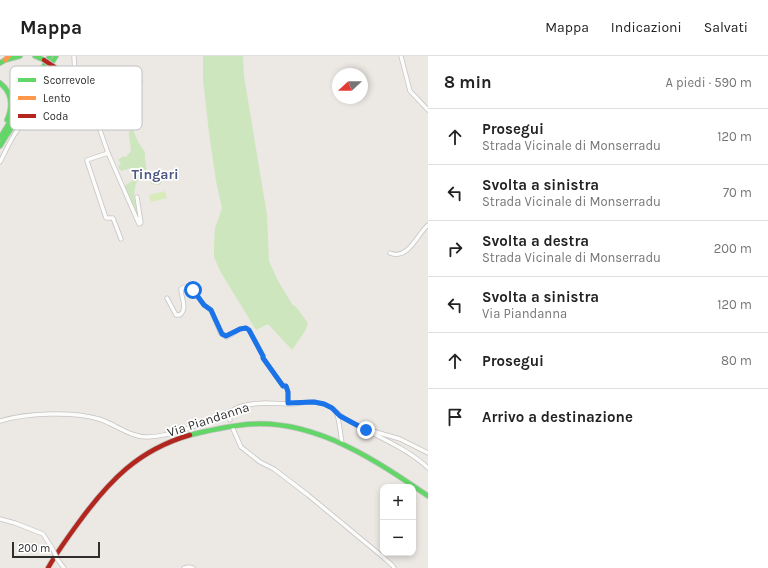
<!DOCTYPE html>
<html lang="it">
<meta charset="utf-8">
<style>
body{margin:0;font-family:Karla,sans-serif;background:#f2f2f2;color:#222}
.controls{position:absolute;right:12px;bottom:12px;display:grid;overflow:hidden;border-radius:8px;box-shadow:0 2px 6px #0003}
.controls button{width:36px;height:36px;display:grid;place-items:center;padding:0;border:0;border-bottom:1px solid #e0e0e0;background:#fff;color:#222;font:20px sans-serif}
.compass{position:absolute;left:332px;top:12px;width:36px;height:36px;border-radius:50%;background:#fff;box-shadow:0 2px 6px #0003;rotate:249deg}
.scale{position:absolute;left:12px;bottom:10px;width:88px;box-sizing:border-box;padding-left:4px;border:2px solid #2e2e2e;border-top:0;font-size:11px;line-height:14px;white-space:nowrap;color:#2e2e2e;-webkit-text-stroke:3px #fff;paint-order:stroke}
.stop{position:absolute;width:12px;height:12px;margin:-9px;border:3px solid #1a73e8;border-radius:50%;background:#fff}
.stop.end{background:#1a73e8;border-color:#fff;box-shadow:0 1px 4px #0008}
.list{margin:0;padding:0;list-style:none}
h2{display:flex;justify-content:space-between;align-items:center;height:52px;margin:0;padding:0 16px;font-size:17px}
h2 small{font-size:13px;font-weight:400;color:#767676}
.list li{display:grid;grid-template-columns:26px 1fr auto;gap:12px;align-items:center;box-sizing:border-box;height:56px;padding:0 16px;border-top:1px solid #e0e0e0}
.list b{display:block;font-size:15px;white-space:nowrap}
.list p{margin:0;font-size:13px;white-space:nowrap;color:#767676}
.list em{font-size:13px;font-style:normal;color:#767676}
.icon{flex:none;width:22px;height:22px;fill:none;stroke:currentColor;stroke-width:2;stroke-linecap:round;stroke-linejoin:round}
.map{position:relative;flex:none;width:428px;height:512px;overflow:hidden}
header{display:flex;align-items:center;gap:24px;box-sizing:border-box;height:56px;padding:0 20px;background:#fff;border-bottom:1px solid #e0e0e0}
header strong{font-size:19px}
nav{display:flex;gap:22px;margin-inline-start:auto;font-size:14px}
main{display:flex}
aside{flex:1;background:#fff}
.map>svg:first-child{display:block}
.green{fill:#cee6be}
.pitch{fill:#d9eabb}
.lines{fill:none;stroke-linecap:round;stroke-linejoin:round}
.street-casing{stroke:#c5c4c5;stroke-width:5}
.fast-casing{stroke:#c5c4c5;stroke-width:6}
.slow-casing{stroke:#c5c4c5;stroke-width:6}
.jam-casing{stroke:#c5c4c5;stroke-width:6}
.street{stroke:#fcfcfb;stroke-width:3.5}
.fast{stroke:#63d668;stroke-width:4.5}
.slow{stroke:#ff974d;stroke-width:4.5}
.jam{stroke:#b3261e;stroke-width:4.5}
.street-bridge-casing{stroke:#c5c4c5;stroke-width:5;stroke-linecap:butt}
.jam-bridge-casing{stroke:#c5c4c5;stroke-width:6;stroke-linecap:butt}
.street-bridge{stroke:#fcfcfb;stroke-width:3.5}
.jam-bridge{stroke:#b3261e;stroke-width:4.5}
.route{stroke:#1a73e8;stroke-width:5}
.labels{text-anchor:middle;stroke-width:3.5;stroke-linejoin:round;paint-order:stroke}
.street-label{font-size:13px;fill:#2e2e2e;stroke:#fff}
.neighbourhood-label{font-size:14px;font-weight:bold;fill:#4d5680;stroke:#fff}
.key{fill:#fff;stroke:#c0c0c0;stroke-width:1}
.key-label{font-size:11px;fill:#2e2e2e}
</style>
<header>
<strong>Mappa</strong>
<nav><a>Mappa</a><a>Indicazioni</a><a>Salvati</a></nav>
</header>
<main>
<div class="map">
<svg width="428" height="512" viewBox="0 0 428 512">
<rect width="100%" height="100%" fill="#ece8e4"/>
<!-- green -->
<g class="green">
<polygon points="203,0 243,0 244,20 267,159 269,205 277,223 292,248 296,251 308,267 305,275 292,294 268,268 256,274 220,215 214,201 214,188 215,172 222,152 216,125 209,77 203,24"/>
<path d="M 133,74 L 138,86 L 145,96 L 145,101 L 147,116 L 150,118 L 155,115 L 160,115 L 160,118 L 156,122 L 162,126 L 160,129 L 151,128 L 150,123 L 145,123 L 145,121 L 140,122 C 130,132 136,149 138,161 L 125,133 L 126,129 L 133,124 L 133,113 L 131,112 L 121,115 L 118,111 L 121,107 L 118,104 L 123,100 L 126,101 L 131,95 L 129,78 L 129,75 Z"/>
</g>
<!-- pitch -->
<polygon class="pitch" points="165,135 167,142 151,146 149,139"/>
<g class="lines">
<defs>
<g id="street">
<polyline points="74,0 75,22 91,48 108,97 139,168 141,167 137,141"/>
<polyline points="401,0 410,35 428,54"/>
<polyline points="81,47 85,46 111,37 125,28 128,30 131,44 133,44 135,34 140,25"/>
<polyline points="108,97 87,104 87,105 106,162 113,162 121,183"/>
<path d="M 0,106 C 6,95 15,72 26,66 C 35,61 43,67 53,68 C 58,68 64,67 68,64 C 81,57 81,45 81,32"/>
<path d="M 390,197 C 408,205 418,177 428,169"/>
<path d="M 167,242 L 176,259 L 180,259 C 188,252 181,242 181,233 L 184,231 L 193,234 L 204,249 L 211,254 L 221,278 L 227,281 L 240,273 L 246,272 L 249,274 L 263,300 L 263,302 L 283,330 L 286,330 L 288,336 L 288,347"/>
<path d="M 337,356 C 344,364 355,368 364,373 C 385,384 410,395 428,412"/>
<polyline points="227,357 230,364"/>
<path d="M 0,365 C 26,357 73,355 99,363 C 115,368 130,381 147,381 C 175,380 203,367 228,356 C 233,355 237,351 242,350 C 258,345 277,348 293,348 C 300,348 307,345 314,346 C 321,347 332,349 336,356 C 339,361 341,381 342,388"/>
<polyline points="233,373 241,391 260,406 274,413 308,439 383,501 393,510 394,512"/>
<polyline points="369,374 400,383 428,397"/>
<polyline points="0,463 15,467 43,478 52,492"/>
<polyline points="58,504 64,512"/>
<polyline points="184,512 189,511 193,512"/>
</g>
<g id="fast">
<polyline points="35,0 44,4"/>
<polyline points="0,7 5,4 20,0"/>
<path d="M 0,27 C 13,37 13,50 7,64"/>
<polyline points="16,64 56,0"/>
<polyline points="0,82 50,0"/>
<path d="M 0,90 C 6,81 13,66 23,61 C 39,54 68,74 75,48 C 77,40 73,32 69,25"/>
<path d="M 190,379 C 211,374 231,369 253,368 C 318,365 377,405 428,440"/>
</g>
<polyline id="slow" points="5,4 9,0"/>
<g id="jam">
<polyline points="53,10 66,20 69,25"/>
<path d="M 37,34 C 34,44 37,53 45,60"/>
<path d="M 48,512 C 57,496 68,481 79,466 C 109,425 138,394 190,379"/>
</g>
</defs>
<!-- street casing -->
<use href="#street" class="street-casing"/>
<!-- fast casing -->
<use href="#fast" class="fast-casing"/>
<!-- slow casing -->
<use href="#slow" class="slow-casing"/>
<!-- jam casing -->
<use href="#jam" class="jam-casing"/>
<!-- street -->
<use href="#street" class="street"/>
<!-- fast -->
<use href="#fast" class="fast"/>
<!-- slow -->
<use href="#slow" class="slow"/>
<!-- jam -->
<use href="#jam" class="jam"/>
<defs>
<polyline id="street-bridge" points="52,492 58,504"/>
<polyline id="jam-bridge" points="44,4 53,10"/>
</defs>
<!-- street-bridge casing -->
<use href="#street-bridge" class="street-bridge-casing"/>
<!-- jam-bridge casing -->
<use href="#jam-bridge" class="jam-bridge-casing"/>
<!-- street-bridge -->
<use href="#street-bridge" class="street-bridge"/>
<!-- jam-bridge -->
<use href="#jam-bridge" class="jam-bridge"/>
</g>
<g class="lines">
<!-- route -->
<polyline class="route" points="193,234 204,249 211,254 222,278 226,280 240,273 246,272 249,274 263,300 263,302 283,330 286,330 288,336 288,347 314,346 324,348 332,352 340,360 366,374"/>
</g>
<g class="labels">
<!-- street labels -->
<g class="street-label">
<text transform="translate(208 363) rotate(-18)" y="5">Via Piandanna</text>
</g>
<!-- neighbourhood labels -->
<g class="neighbourhood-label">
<text x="155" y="123">Tingari</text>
</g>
</g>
<!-- legend -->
<rect x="10" y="10" width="132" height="64" rx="6" class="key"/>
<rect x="18" y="22" width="18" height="4" fill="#63d668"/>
<rect x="18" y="40" width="18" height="4" fill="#ff974d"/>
<rect x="18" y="58" width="18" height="4" fill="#b3261e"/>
<g class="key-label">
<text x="43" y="28">Scorrevole</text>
<text x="43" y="46">Lento</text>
<text x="43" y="64">Coda</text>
</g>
</svg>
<div class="controls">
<button>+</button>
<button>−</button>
</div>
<svg class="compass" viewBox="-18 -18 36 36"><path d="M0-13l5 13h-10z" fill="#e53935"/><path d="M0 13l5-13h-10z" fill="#767676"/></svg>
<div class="scale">200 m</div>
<div class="stop" style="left:193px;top:234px"></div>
<div class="stop end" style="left:366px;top:374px"></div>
</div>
<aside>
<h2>8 min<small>A piedi · 590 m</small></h2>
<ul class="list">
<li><svg class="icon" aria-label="ahead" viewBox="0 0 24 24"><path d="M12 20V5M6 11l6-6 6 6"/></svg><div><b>Prosegui</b><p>Strada Vicinale di Monserradu</p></div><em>120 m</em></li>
<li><svg class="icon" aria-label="left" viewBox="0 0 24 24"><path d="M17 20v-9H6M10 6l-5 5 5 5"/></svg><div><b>Svolta a sinistra</b><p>Strada Vicinale di Monserradu</p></div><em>70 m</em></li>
<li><svg class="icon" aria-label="right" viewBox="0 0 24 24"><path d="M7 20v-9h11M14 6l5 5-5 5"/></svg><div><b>Svolta a destra</b><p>Strada Vicinale di Monserradu</p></div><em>200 m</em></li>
<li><svg class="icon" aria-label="left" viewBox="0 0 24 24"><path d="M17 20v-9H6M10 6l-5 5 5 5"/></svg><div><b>Svolta a sinistra</b><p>Via Piandanna</p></div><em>120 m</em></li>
<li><svg class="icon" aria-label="ahead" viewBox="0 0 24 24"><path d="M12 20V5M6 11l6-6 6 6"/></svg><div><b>Prosegui</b></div><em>80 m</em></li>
<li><svg class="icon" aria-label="arrive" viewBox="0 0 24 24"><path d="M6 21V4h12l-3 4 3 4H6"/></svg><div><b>Arrivo a destinazione</b></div></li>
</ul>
</aside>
</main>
